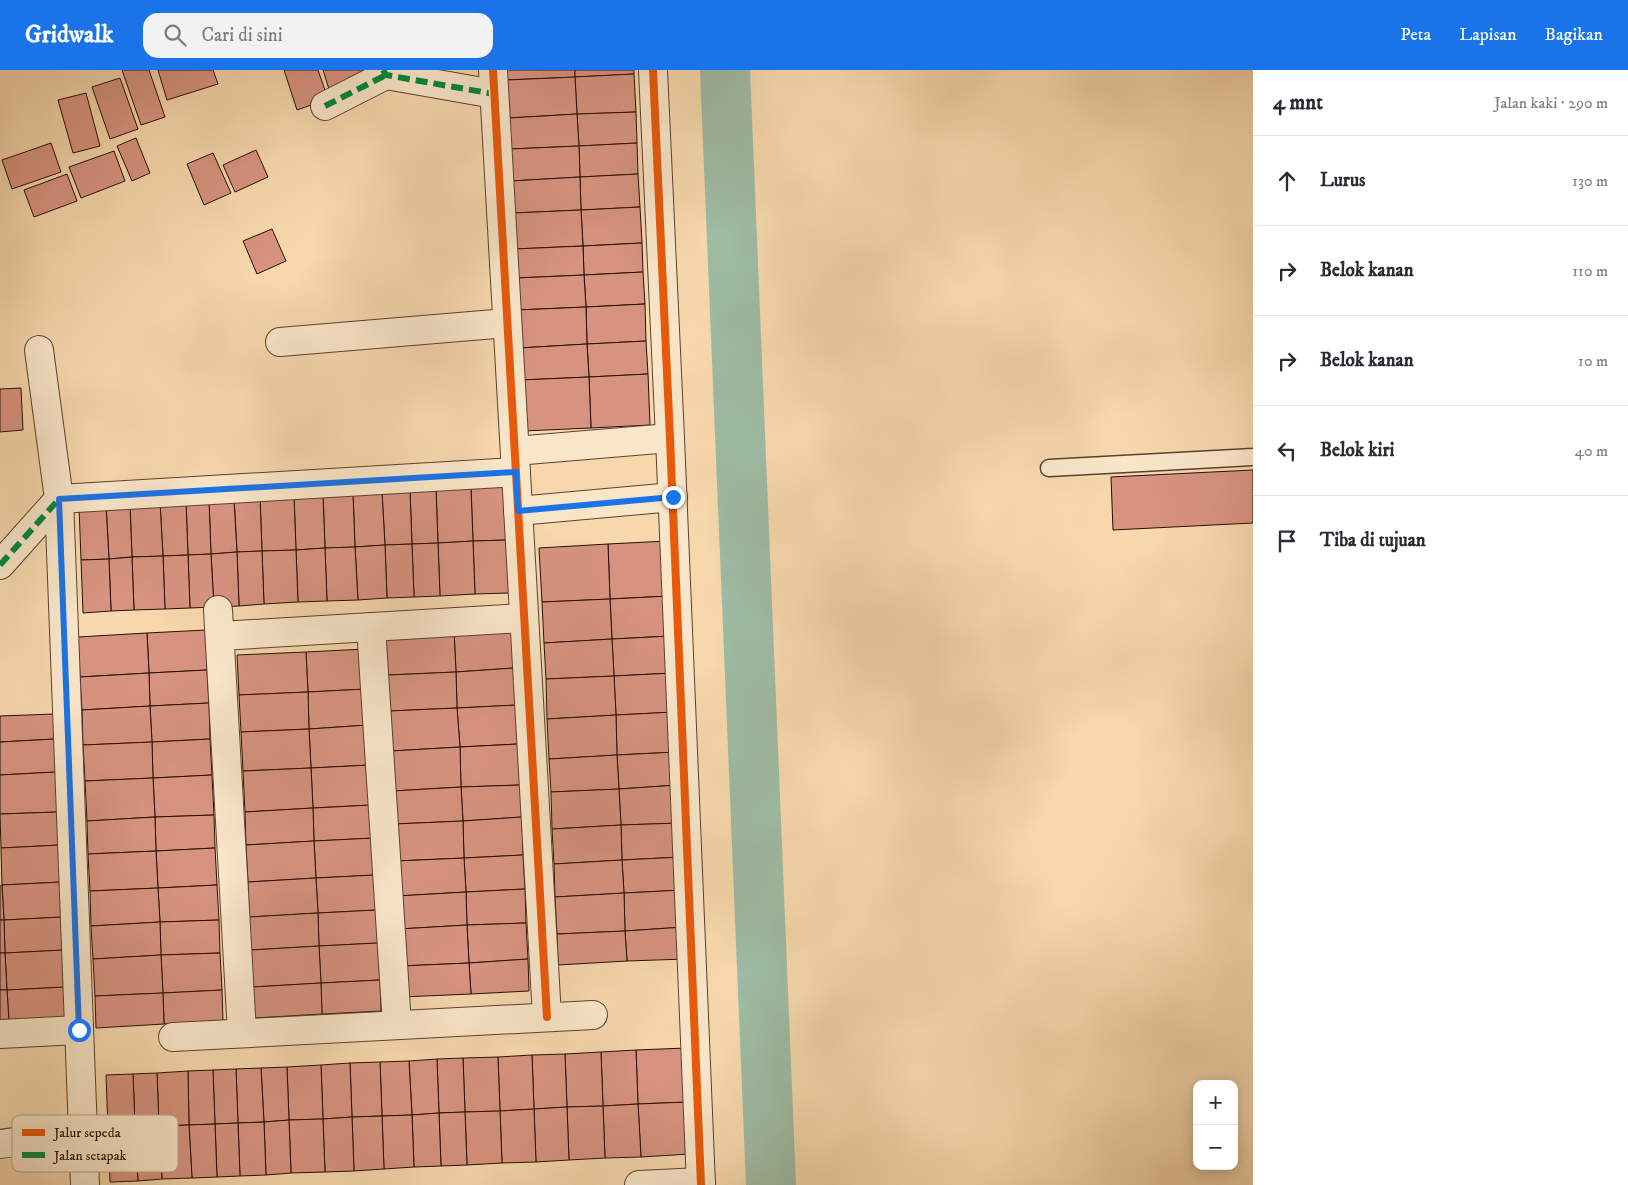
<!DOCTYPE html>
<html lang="id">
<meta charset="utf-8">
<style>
body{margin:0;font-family:"IM FELL DW Pica",serif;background:#f2f2f3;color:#2b2b33}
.controls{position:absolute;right:15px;bottom:15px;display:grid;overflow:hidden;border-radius:10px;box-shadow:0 2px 12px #0003}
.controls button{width:45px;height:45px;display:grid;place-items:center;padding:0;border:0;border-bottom:1px solid #e1e1e2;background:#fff;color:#2b2b33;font:25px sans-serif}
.stop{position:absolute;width:15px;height:15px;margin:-11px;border:4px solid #1a73e8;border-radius:50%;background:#fff}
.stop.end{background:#1a73e8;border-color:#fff;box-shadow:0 1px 5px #0008}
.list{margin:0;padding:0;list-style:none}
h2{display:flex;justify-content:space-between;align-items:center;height:65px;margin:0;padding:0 20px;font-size:21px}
h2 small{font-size:16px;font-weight:400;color:#7c7c81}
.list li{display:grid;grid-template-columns:32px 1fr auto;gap:15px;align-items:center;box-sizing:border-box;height:90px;padding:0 20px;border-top:1px solid #e1e1e2}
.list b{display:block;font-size:19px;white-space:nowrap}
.list em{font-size:16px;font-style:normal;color:#7c7c81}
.icon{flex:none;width:28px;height:28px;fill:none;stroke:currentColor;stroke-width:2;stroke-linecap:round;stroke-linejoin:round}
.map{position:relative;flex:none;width:1253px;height:1115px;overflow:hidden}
header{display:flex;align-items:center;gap:30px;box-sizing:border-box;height:70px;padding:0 25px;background:#1a73e8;color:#fff}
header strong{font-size:24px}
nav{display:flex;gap:28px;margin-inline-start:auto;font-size:18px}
.search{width:350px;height:45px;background:#f2f2f3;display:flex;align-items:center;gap:12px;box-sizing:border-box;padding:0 18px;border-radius:15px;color:#7c7c81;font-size:19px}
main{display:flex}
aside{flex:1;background:#fff}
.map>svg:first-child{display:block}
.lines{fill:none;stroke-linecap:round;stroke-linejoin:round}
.river{stroke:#9ebba4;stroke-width:50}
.building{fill:#d79380;stroke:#280e06}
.service-casing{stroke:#5c4030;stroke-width:19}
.minor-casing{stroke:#5c4030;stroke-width:30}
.service{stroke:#f9e6c9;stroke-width:16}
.minor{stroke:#f9e6c9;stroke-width:28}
.quiet{stroke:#00873e;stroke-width:6;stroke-dasharray:12 6;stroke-linecap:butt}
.cycleway-casing{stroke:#f9e6c9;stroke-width:11}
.cycleway{stroke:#e8590c;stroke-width:8}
.route{stroke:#1a73e8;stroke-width:6}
.key{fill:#f9e6c9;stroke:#baa58e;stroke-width:1}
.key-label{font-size:14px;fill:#280e06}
</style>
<header>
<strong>Gridwalk</strong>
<div class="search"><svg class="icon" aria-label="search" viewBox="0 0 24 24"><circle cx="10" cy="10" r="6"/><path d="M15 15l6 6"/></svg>Cari di sini</div>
<nav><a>Peta</a><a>Lapisan</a><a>Bagikan</a></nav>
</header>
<main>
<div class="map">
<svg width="1253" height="1115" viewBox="0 0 1253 1115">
<rect width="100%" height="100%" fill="#f6d8ac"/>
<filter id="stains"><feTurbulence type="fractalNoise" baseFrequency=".004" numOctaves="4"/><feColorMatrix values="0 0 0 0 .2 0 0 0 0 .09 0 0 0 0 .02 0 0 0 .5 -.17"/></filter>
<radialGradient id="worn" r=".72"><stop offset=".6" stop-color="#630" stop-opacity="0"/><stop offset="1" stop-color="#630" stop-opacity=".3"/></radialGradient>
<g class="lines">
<!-- river -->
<polyline class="river" points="725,0 771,1115"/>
</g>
<!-- building -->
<g class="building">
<polygon points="122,0 149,0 165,47 141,55"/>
<polygon points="158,0 213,0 218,14 167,30"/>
<polygon points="284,0 318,0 328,29 297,40"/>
<polygon points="323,0 368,0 329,19"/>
<polygon points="506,0 575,0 575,7 507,10"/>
<polygon points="575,0 634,0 634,4 575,7"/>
<polygon points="634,4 636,42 577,44 575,7"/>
<polygon points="575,7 577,44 509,48 507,10"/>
<polygon points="120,8 138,59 110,69 92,17"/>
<polygon points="86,23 100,76 73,83 58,30"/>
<polygon points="636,42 637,73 579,76 577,44"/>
<polygon points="577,44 579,76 510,79 509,48"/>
<polygon points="136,68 150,103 132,111 117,76"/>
<polygon points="51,73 61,102 12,119 2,90"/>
<polygon points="637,73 638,104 580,107 579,76"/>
<polygon points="579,76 580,107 511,111 510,79"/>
<polygon points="256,80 268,107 235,122 223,95"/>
<polygon points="114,81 125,111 81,128 69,97"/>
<polygon points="213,83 231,123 204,135 187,94"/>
<polygon points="67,104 77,131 34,147 24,120"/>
<polygon points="638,104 640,137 581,140 580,107"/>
<polygon points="580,107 581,140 513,143 511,111"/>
<polygon points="640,137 642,173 583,176 581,140"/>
<polygon points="581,140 583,176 514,179 513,143"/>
<polygon points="272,159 286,191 257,204 243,171"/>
<polygon points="642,173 643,202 584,205 583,176"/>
<polygon points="583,176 584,205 516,208 514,179"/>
<polygon points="643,202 645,234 586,237 584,205"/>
<polygon points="584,205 586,237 517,240 516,208"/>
<polygon points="645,234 646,271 587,274 586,237"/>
<polygon points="586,237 587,274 519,278 517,240"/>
<polygon points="646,271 648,304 589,307 587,274"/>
<polygon points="587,274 589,307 520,310 519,278"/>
<polygon points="648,304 650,355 591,358 589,307"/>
<polygon points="589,307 591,358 523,361 520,310"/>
<polygon points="21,318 23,360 0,362 0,319"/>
<polygon points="1253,400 1253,453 1113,460 1111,407"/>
<polygon points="504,416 507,470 473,471 471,418"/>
<polygon points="471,418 473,471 438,473 436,419"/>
<polygon points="436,419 438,473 412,474 410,421"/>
<polygon points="410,421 412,474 385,475 382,422"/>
<polygon points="382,422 385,475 355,477 353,423"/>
<polygon points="353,423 355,477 325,478 323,424"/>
<polygon points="323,424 325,478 296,480 294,426"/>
<polygon points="294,426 296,480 262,481 260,427"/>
<polygon points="260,427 262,481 237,482 234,429"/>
<polygon points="234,429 237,482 211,484 209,430"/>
<polygon points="209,430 211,484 188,485 186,431"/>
<polygon points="186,431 188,485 163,486 160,432"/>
<polygon points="160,432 163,486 132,487 130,434"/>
<polygon points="130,434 132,487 109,489 106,435"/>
<polygon points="106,435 109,489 81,490 79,436"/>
<polygon points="507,470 509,523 475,524 473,471"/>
<polygon points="473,471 475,524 440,526 438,473"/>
<polygon points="667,471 669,526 610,529 608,474"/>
<polygon points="438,473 440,526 414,527 412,474"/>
<polygon points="412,474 414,527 387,528 385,475"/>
<polygon points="608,474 610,529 542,532 539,478"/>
<polygon points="385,475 387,528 358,530 355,477"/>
<polygon points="355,477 358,530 327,531 325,478"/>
<polygon points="325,478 327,531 298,532 296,480"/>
<polygon points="296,480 298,532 264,534 262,481"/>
<polygon points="262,481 264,534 239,536 237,482"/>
<polygon points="237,482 239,536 214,537 211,484"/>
<polygon points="211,484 214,537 190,538 188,485"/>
<polygon points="188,485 190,538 165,539 163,486"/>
<polygon points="163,486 165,539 134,540 132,487"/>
<polygon points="132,487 134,540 111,541 109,489"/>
<polygon points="109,489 111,541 83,543 81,490"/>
<polygon points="669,526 671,566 612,569 610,529"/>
<polygon points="610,529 612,569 544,573 542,532"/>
<polygon points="513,558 514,598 456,602 454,561"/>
<polygon points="206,560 207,600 149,603 147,563"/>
<polygon points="454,561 456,602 388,605 386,565"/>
<polygon points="147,563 149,603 80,607 78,567"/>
<polygon points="671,566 673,603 614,606 612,569"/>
<polygon points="612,569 614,606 546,609 544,573"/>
<polygon points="365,579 366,619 308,622 306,582"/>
<polygon points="306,582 308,622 239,625 237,585"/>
<polygon points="514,598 517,635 457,638 456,602"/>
<polygon points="207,600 209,633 150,636 149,603"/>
<polygon points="456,602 457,638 389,641 388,605"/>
<polygon points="149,603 150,636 82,640 80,607"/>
<polygon points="673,603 675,642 616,645 614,606"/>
<polygon points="614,606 616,645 547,649 546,609"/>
<polygon points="366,619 368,655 309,659 308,622"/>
<polygon points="308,622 309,659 241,662 239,625"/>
<polygon points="209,633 210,669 152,672 150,636"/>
<polygon points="517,635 518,674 460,677 457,638"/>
<polygon points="150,636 152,672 83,675 82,640"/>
<polygon points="457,638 460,677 391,681 389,641"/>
<polygon points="675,642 676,682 617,685 616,645"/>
<polygon points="54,644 55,669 0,672 0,646"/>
<polygon points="616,645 617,685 549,689 547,649"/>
<polygon points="368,655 370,695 311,698 309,659"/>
<polygon points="309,659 311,698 243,701 241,662"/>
<polygon points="55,669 56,702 0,705 0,672"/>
<polygon points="210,669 212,705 153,708 152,672"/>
<polygon points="152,672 153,708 85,711 83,675"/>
<polygon points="518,674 520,715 461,717 460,677"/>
<polygon points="460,677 461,717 393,721 391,681"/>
<polygon points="676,682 678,715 619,719 617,685"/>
<polygon points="617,685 619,719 551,722 549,689"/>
<polygon points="370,695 372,735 313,738 311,698"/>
<polygon points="311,698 313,738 245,742 243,701"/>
<polygon points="56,702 58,742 0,744 0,705"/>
<polygon points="212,705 214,745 155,747 153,708"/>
<polygon points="153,708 155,747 87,751 85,711"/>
<polygon points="520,715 522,747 463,751 461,717"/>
<polygon points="678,715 679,753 621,755 619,719"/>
<polygon points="461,717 463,751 394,754 393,721"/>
<polygon points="619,719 621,755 552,759 551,722"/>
<polygon points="372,735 374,768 314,771 313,738"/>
<polygon points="313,738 314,771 246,775 245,742"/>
<polygon points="58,742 60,775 1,778 0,744"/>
<polygon points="214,745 215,778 156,781 155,747"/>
<polygon points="155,747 156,781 88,784 87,751"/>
<polygon points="522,747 523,785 464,788 463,751"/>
<polygon points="463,751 464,788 396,791 394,754"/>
<polygon points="679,753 681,787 622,790 621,755"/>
<polygon points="621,755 622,790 554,794 552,759"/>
<polygon points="374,768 375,805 316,808 314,771"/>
<polygon points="314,771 316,808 248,812 246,775"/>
<polygon points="60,775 61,812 2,815 1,778"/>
<polygon points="215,778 217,815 158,818 156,781"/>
<polygon points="156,781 158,818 90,821 88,784"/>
<polygon points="523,785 525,819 466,822 464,788"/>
<polygon points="681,787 683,820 624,823 622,790"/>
<polygon points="464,788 466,822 397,826 396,791"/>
<polygon points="622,790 624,823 555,827 554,794"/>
<polygon points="375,805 377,840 318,843 316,808"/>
<polygon points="316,808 318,843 249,847 248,812"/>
<polygon points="61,812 63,847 4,850 2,815"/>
<polygon points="2,815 4,850 0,850 0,816"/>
<polygon points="217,815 219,850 160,852 158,818"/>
<polygon points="158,818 160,852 91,856 90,821"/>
<polygon points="525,819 526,853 467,855 466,822"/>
<polygon points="683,820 684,857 625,861 624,823"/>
<polygon points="466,822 467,855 399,859 397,826"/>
<polygon points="624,823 625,861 557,864 555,827"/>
<polygon points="377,840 378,873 319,876 318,843"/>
<polygon points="318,843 319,876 251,880 249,847"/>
<polygon points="63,847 64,880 5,883 4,850"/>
<polygon points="0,850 4,850 5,883 0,883"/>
<polygon points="219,850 220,883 161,885 160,852"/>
<polygon points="160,852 161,885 93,889 91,856"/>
<polygon points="526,853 528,889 469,893 467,855"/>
<polygon points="467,855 469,893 401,896 399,859"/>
<polygon points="684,857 686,889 627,891 625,861"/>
<polygon points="625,861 627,891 558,895 557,864"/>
<polygon points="378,873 380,910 321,913 319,876"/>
<polygon points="319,876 321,913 253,917 251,880"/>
<polygon points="64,880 66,917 7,920 5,883"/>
<polygon points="0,883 5,883 7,920 0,920"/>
<polygon points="220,883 222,920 163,923 161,885"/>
<polygon points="161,885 163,923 95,926 93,889"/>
<polygon points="528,889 529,921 471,924 469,893"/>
<polygon points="469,893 471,924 402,927 401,896"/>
<polygon points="380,910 381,941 322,944 321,913"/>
<polygon points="321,913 322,944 254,948 253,917"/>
<polygon points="66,917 67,948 9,951 7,920"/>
<polygon points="0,920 7,920 9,951 0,952"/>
<polygon points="222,920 223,951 164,954 163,923"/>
<polygon points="163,923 164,954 96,958 95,926"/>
<polygon points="686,978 688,1032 638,1034 636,980"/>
<polygon points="636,980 638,1034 603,1036 601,982"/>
<polygon points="601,982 603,1036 567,1037 565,984"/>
<polygon points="565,984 567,1037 534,1039 532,985"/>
<polygon points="532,985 534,1039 500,1041 498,987"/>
<polygon points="498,987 500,1041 465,1042 463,988"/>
<polygon points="463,988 465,1042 439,1043 437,989"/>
<polygon points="437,989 439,1043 412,1045 409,991"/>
<polygon points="409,991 412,1045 382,1046 380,992"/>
<polygon points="380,992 382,1046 352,1047 350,993"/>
<polygon points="350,993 352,1047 323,1049 321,995"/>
<polygon points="321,995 323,1049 289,1050 287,997"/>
<polygon points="287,997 289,1050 264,1052 261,998"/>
<polygon points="261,998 264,1052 238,1053 236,999"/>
<polygon points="236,999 238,1053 215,1054 213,1000"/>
<polygon points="213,1000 215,1054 189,1055 188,1001"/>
<polygon points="188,1001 189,1055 159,1056 157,1003"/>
<polygon points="157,1003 159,1056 135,1058 133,1004"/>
<polygon points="133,1004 135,1058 108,1059 106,1005"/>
<polygon points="688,1032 690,1084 641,1087 638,1034"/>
<polygon points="638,1034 641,1087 605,1088 603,1036"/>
<polygon points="603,1036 605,1088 569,1090 567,1037"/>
<polygon points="567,1037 569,1090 536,1092 534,1039"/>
<polygon points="534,1039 536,1092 502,1093 500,1041"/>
<polygon points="500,1041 502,1093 467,1095 465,1042"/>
<polygon points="465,1042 467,1095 441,1096 439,1043"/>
<polygon points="439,1043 441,1096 414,1097 412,1045"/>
<polygon points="412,1045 414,1097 384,1099 382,1046"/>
<polygon points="382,1046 384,1099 354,1101 352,1047"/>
<polygon points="352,1047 354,1101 325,1102 323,1049"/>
<polygon points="323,1049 325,1102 291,1103 289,1050"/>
<polygon points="289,1050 291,1103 266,1105 264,1052"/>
<polygon points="264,1052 266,1105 240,1106 238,1053"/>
<polygon points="238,1053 240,1106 217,1107 215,1054"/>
<polygon points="215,1054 217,1107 192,1108 189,1055"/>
<polygon points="189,1055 192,1108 162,1109 159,1056"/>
<polygon points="159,1056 162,1109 138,1111 135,1058"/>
<polygon points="135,1058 138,1111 110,1112 108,1059"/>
</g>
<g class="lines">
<defs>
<polyline id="service" points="1049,398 1253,387"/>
<g id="minor">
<polyline points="383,0 386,5 494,24"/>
<polyline points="493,0 547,947"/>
<polyline points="653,0 670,368 701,1115"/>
<polyline points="325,36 386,5"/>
<polyline points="280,272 507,253"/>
<polyline points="39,280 59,429 85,1115"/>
<polyline points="515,381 670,368"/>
<polyline points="518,441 673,427"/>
<polyline points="0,495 59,429 516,402"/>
<polyline points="218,540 242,963"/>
<polyline points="371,557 397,955"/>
<polyline points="220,566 524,548"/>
<polyline points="0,964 79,960"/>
<polyline points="173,967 593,945"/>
<polyline points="0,1074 83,1063"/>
<polyline points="639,1115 701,1112"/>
</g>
</defs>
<!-- service casing -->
<use href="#service" class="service-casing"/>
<!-- minor casing -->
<use href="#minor" class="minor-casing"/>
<!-- service -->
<use href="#service" class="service"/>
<!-- minor -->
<use href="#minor" class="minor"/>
<!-- quiet -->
<g class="quiet">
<polyline points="383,0 386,5 494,24"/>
<polyline points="325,36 386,5"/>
<polyline points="0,495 59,429"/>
</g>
<defs>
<g id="cycleway">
<polyline points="493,0 547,947"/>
<polyline points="653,0 670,368 701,1115"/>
</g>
</defs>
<!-- cycleway casing -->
<use href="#cycleway" class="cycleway-casing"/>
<!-- cycleway -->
<use href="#cycleway" class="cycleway"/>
</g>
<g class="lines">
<!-- route -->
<polyline class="route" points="79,960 59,429 516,402 518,441 673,427"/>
</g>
<!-- legend -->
<rect x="12" y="1045" width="166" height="57" rx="8" class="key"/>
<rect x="22" y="1059" width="23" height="7" fill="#e8590c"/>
<rect x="22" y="1082" width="23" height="6" fill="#00873e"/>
<g class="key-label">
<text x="54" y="1067">Jalur sepeda</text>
<text x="54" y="1090">Jalan setapak</text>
</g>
<rect width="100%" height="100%" filter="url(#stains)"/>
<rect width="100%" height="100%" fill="url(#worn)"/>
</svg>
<div class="controls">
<button>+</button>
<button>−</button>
</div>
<div class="stop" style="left:79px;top:960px"></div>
<div class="stop end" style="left:673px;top:427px"></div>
</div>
<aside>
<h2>4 mnt<small>Jalan kaki · 290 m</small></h2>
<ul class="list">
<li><svg class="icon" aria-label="ahead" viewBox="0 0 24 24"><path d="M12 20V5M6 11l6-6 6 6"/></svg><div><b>Lurus</b></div><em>130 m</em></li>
<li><svg class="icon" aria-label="right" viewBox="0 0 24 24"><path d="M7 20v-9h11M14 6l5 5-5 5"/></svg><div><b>Belok kanan</b></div><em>110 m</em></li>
<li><svg class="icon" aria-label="right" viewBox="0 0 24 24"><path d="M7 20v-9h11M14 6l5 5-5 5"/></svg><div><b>Belok kanan</b></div><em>10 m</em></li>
<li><svg class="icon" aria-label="left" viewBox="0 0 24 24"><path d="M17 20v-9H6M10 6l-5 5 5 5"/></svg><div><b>Belok kiri</b></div><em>40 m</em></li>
<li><svg class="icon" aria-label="arrive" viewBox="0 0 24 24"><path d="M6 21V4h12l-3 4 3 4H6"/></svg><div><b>Tiba di tujuan</b></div></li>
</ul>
</aside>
</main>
